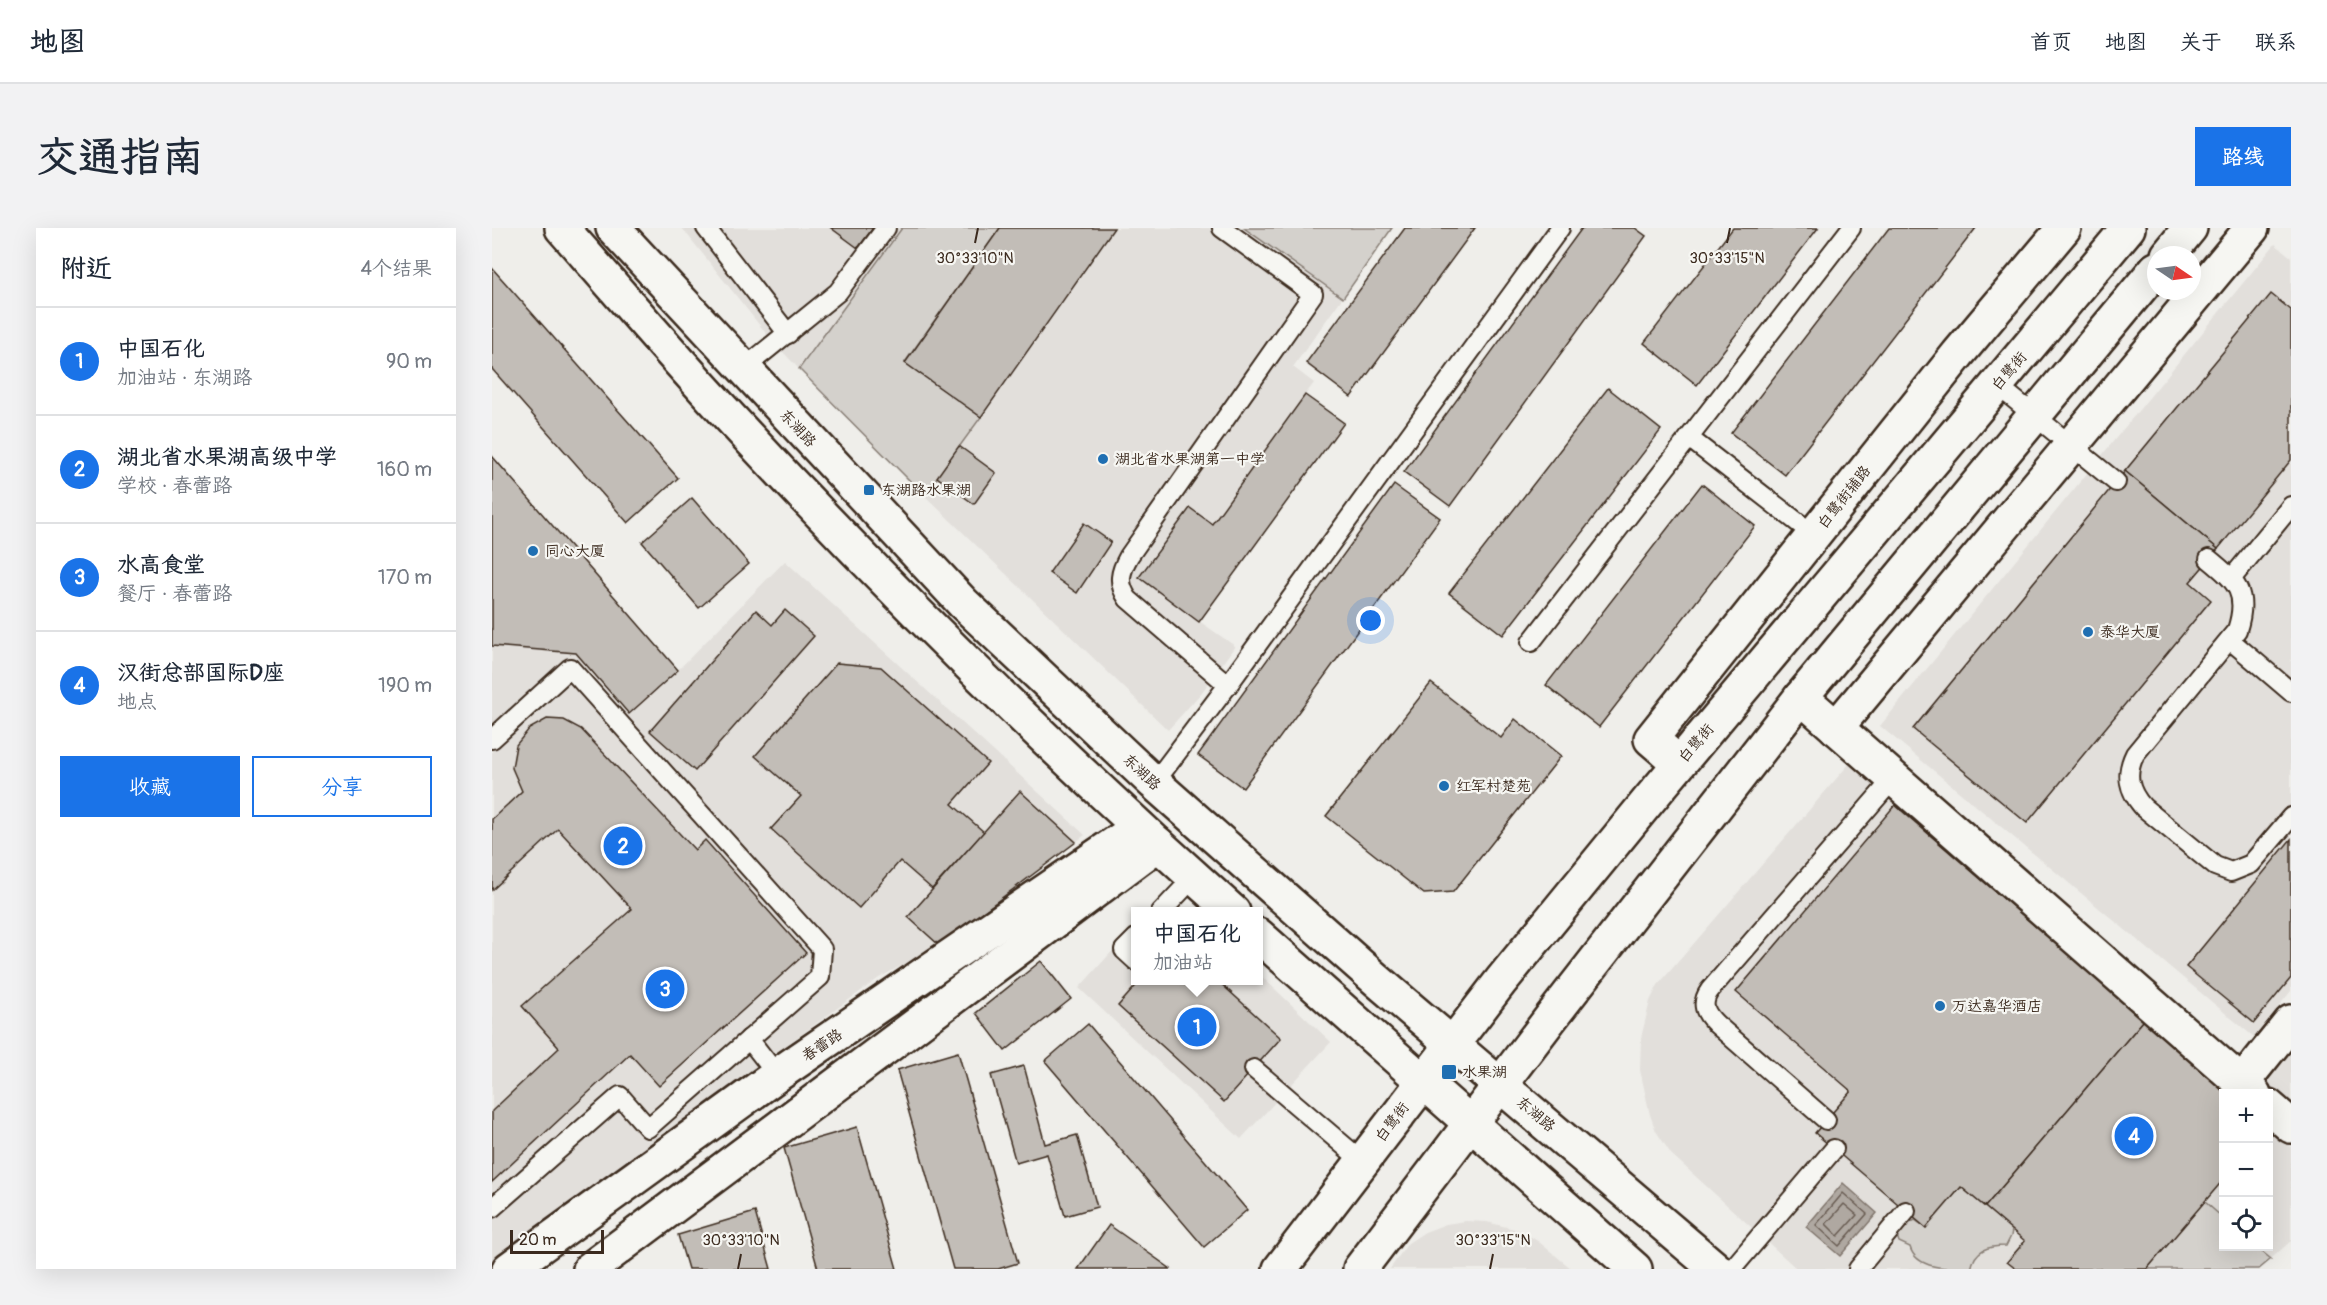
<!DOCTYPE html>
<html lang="zh">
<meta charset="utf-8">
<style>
body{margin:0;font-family:Pangolin,"LXGW WenKai TC",sans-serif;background:#f2f2f3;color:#1f2937}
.controls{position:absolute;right:18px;bottom:18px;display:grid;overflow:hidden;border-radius:0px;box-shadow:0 6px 24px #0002}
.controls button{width:54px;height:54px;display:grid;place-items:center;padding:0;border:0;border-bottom:2px solid #e0e1e3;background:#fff;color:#1f2937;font:30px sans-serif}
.compass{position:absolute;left:1655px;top:18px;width:54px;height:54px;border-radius:50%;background:#fff;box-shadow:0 6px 24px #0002;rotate:103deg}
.scale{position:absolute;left:18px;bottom:15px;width:94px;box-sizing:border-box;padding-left:6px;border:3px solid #3b2a1e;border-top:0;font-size:16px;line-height:21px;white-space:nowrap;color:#3b2a1e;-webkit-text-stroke:4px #f6f6f2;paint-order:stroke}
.you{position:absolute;left:879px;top:393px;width:21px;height:21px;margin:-15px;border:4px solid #fff;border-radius:50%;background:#1a73e8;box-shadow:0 0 0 9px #1a73e833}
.badge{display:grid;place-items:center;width:39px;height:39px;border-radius:50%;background:#1a73e8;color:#fff;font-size:20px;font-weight:700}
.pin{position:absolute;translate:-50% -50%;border:3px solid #fff;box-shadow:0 2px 6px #0006}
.popup{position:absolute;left:639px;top:679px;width:132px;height:78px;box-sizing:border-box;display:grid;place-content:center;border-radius:0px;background:#fff;filter:drop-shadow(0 2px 4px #0005);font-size:20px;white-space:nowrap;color:#747a83}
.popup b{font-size:22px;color:#1f2937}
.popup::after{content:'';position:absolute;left:50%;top:100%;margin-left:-12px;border:12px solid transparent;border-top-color:#fff}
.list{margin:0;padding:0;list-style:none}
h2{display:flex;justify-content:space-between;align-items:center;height:78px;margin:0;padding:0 24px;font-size:26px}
h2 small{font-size:20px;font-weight:400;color:#747a83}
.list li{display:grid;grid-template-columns:39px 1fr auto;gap:18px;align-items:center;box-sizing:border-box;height:108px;padding:0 24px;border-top:2px solid #e0e1e3}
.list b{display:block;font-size:22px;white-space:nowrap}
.list p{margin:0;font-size:20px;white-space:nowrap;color:#747a83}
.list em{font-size:20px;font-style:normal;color:#747a83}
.actions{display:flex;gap:12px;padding:18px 24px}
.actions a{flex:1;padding:14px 0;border:2px solid #1a73e8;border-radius:0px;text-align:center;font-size:21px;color:#1a73e8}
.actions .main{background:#1a73e8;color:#fff}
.icon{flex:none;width:33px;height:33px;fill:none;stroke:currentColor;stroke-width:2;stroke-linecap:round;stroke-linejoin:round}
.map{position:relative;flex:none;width:1799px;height:1041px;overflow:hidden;border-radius:0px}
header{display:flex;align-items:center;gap:36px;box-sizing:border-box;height:84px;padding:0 30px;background:#fff;border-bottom:2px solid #e0e1e3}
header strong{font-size:28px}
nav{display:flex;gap:33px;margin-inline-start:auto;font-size:21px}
.intro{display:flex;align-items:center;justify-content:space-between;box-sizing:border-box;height:144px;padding:0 36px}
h1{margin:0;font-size:42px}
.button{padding:15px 27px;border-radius:0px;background:#1a73e8;color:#fff;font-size:21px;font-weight:700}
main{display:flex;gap:36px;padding:0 36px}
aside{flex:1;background:#fff;border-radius:0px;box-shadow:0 6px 24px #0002}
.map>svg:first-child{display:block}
.built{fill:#e2dfdb}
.green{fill:#d4d1cc;stroke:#887e75;stroke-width:1.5}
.water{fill:#afa8a1;stroke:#81766d;stroke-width:1.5}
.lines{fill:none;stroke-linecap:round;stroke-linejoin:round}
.shore{stroke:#695c52;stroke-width:1.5}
.building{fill:#c2bdb7;stroke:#3b2a1e;stroke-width:1.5}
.service-casing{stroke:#3b2a1e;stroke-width:22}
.minor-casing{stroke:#3b2a1e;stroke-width:38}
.secondary-casing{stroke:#3b2a1e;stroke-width:38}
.service{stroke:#f6f6f2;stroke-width:18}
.minor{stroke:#f6f6f2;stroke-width:33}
.secondary{stroke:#f6f6f2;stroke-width:33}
.ticks{fill:none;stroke:#3b2a1e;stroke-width:2}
.poi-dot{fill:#1f6fb2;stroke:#f6f6f2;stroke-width:2}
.labels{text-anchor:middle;stroke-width:4.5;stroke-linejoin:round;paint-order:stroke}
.street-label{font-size:15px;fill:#3b2a1e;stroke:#f6f6f2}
.poi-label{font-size:15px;fill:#3b2a1e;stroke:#f6f6f2;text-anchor:start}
.ticks-label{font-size:15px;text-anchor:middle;fill:#3b2a1e;stroke:#f6f6f2;stroke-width:4.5;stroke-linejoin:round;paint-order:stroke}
</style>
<header>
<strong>地图</strong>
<nav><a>首页</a><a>地图</a><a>关于</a><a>联系</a></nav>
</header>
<div class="intro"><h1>交通指南</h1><a class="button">路线</a></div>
<main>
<aside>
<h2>附近<small>4个结果</small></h2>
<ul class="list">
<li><span class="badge">1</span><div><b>中国石化</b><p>加油站 · 东湖路</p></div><em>90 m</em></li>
<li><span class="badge">2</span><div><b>湖北省水果湖高级中学</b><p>学校 · 春蕾路</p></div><em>160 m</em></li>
<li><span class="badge">3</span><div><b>水高食堂</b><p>餐厅 · 春蕾路</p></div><em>170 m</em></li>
<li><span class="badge">4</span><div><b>汉街总部国际D座</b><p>地点</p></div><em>190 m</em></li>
</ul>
<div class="actions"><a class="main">收藏</a><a>分享</a></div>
</aside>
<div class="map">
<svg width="1799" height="1041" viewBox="0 0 1799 1041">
<rect width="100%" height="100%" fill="#efeeea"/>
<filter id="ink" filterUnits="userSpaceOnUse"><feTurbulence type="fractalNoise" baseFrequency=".0167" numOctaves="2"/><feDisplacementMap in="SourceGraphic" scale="12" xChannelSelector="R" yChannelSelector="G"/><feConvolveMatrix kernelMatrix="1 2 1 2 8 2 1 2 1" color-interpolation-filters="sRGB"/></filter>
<g filter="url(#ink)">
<!-- built -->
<g class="built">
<polygon points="190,0 900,0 801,139 822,155 813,167 707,393 743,418 710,464 676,502 432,267 307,141 277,109"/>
<polygon points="1783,16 1799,29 1799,763 1762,809 1388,498"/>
<polygon points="293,333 593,607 447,717 387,750 0,1031 0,418 84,425 137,485 186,442"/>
<polygon points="1357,536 1738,865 1732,866 1732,1018 1776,1018 1777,898 1799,919 1799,1013 1767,1041 1305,1041 1179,926 1164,903 1158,887 1148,842 1149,810 1158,773 1166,757"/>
<polygon points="643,698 644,752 766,752 767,746 839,814 749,911 587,760"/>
<polygon points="1799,817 1799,881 1768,855"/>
<polygon points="974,993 995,994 1030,1003 1047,1014 1080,1041 898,1041 916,1015 933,1004 954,996"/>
</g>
<!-- green -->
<g class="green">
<polygon points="410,0 508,0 413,134 489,189 432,267 307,141"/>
<polygon points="752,0 900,0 851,70"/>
<path d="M 1469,959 L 1520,1002 L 1519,1008 L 1514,1018 C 1496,1018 1483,1021 1479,1041 C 1456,1041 1424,1041 1418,1019 L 1407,1014 L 1405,1008 L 1409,1000 L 1423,992 L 1434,1000 Z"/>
<polygon points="1712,973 1731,990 1732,1018 1764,1019 1779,1031 1767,1041 1655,1041"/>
</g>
<!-- water -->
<polygon class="water" points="1351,955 1385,985 1348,1028 1314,999"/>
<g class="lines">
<!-- shore -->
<g class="shore">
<polygon points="1351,965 1375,986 1347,1018 1324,997"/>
<polygon points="1352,976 1365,987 1346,1008 1334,996"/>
</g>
</g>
<!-- building -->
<g class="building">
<polygon points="339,0 381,0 366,20"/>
<polygon points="508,0 622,0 489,189 413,135"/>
<polygon points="913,0 983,0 859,169 814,135"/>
<polygon points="1090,0 1143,0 1154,8 958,278 912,244"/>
<polygon points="1241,0 1326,0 1205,157 1152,115"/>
<polygon points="1397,0 1484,0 1293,247 1239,205"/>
<polygon points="0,40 186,250 136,295 0,141"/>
<polygon points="1779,66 1799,82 1799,232 1726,321 1633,243"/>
<polygon points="1116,160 1169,202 1011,407 957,365"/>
<polygon points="813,167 852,195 707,394 647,349 698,280 720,296"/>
<polygon points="467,218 504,245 482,276 445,249"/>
<polygon points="0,228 186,442 137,486 84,425 0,418"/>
<polygon points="1633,243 1726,321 1698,354 1719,372 1535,595 1421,501"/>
<polygon points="1210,256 1263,298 1107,499 1054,457"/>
<polygon points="902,257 948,290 751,560 706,527"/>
<polygon points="200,270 257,336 207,380 150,314"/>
<polygon points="592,295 619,314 585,365 557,345"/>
<polygon points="264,382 280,397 293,382 322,408 203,543 158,503"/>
<polygon points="345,435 389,439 496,535 460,576 492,604 440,661 408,633 367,680 279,601 309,568 263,528"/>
<polygon points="939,455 1009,510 1023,491 1069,528 961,664 932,666 834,588"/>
<polygon points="55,491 72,492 89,501 203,622 213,612 314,725 167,858 138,826 0,954 0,883 67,820 30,778 140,681 66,601 0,662 0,591 30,563 20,540 24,517 37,501"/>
<polygon points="528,563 584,614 447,717 416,689"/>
<polygon points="1403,577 1652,792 1493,979 1469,959 1434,1000 1323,905 1359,863 1244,764"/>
<polygon points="1799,611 1799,750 1762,795 1694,739"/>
<polygon points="549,733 579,771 513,823 484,785"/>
<polygon points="649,752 725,752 789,810 732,874 626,778"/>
<polygon points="1652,792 1738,866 1732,866 1732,951 1655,1041 1524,1041 1515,1034 1533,1013 1493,979"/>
<polygon points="596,796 755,982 712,1019 553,833"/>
<polygon points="466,824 526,1035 506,1041 461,1041 405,842"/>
<polygon points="532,838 553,916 585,907 605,979 573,988 555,926 524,935 499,847"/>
<polygon points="365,899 405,1041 326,1041 292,920"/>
<polygon points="263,984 279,1041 196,1041 186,1007"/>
<polygon points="617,997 679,1041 586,1041"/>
</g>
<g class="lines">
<defs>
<g id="service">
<polyline points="214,0 296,106"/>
<path d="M 730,0 L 821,66 L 637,328 C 628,344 625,355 636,371 L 736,457"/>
<polyline points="251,141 346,64 394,0"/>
<polyline points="1505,157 1624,254"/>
<polyline points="1197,210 1322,307"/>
<path d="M 1717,331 C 1745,354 1757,365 1745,402 L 1643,526 C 1633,546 1636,562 1651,579 L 1723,638 L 1739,644 L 1759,636 L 1799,589"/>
<polyline points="1740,350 1799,278"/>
<polyline points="1738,412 1799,464"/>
<polyline points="1039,414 1359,0"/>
<polyline points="0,511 78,440 330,721 328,749 156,900 128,868 0,980"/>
<polyline points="662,555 736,457 1068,0"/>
<polyline points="669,684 702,649"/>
<polyline points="644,710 632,722 644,733"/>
<polyline points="257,811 285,847"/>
<polyline points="762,841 870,933"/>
<path d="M 1334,892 L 1224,796 C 1213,785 1208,776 1218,762 L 1401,551"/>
<polyline points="1240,1041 1342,921"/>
<polyline points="1366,1041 1414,983"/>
</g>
<g id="minor">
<polyline points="1309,469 1762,866"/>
<polyline points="1344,500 1760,0"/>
<polyline points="1187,535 1159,511 1466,126 1572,0"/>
<polyline points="1750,855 1799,794"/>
<polyline points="1776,878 1799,898"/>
<polyline points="17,1041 285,847 647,599"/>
<polyline points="98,1041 666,616"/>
</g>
<g id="secondary">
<path d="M 70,0 C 124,61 177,124 233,184 C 393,358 564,526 741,684"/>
<polyline points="121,0 471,375 662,555 887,754 1224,1041"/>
<polyline points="1676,27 1698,0"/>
<polyline points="766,707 1143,1041"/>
<polyline points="788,1041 1009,753 1157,572 1636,0"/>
<polyline points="868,1041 1058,791 1309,469 1664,41"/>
</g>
</defs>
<!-- service casing -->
<use href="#service" class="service-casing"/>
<!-- minor casing -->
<use href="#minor" class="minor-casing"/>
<!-- secondary casing -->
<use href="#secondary" class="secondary-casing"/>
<!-- service -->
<use href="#service" class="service"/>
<!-- minor -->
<use href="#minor" class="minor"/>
<!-- secondary -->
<use href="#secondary" class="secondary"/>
</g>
</g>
<!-- ticks -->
<path class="ticks" d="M 483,15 L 486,0M 1235,15 L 1238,0M 246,1041 L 249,1026M 998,1041 L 1001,1026"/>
<!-- markers -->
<g class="poi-dot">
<circle cx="611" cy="231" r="6"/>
<rect x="371" y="256" width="12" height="12" rx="3"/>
<circle cx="41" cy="323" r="6"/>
<circle cx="1596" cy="404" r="6"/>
<circle cx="952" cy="558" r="6"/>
<circle cx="1448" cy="778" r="6"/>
<rect x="949" y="836" width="16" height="16" rx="3"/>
</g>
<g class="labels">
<!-- street labels -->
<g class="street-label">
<text transform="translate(1517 143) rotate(-50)" y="5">白鹭街</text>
<text transform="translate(306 200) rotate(47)" y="5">东湖路</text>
<text transform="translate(1352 269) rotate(-52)" y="5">白鹭街辅路</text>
<text transform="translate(1204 515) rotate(-50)" y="5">白鹭街</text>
<text transform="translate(650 544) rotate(43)" y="5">东湖路</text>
<text transform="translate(330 817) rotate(-34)" y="5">春蕾路</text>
<text transform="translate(1044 886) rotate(40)" y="5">东湖路</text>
<text transform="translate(900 894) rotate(-53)" y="5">白鹭街</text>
</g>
<!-- poi labels -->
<g class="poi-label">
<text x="623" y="236">湖北省水果湖第一中学</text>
<text x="389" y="267">东湖路水果湖</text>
<text x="53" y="328">同心大厦</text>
<text x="1608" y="409">泰华大厦</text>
<text x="964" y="563">红军村楚苑</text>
<text x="1460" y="783">万达嘉华酒店</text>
<text x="970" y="849">水果湖</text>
</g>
</g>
<g class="ticks-label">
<text x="483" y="35">30°33'10"N</text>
<text x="1235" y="35">30°33'15"N</text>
<text x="249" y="1017">30°33'10"N</text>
<text x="1001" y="1017">30°33'15"N</text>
</g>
</svg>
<div class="controls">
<button>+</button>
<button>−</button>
<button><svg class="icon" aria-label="locate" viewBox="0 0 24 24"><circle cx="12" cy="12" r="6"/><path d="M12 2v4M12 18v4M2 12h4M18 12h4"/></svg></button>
</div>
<svg class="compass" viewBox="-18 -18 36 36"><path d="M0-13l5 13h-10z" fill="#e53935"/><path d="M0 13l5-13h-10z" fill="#747a83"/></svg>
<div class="scale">20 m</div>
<div class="you"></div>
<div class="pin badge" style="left:705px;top:799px">1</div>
<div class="popup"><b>中国石化</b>加油站</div>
<div class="pin badge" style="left:131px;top:618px">2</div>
<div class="pin badge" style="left:173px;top:761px">3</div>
<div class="pin badge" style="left:1642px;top:908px">4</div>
</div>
</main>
